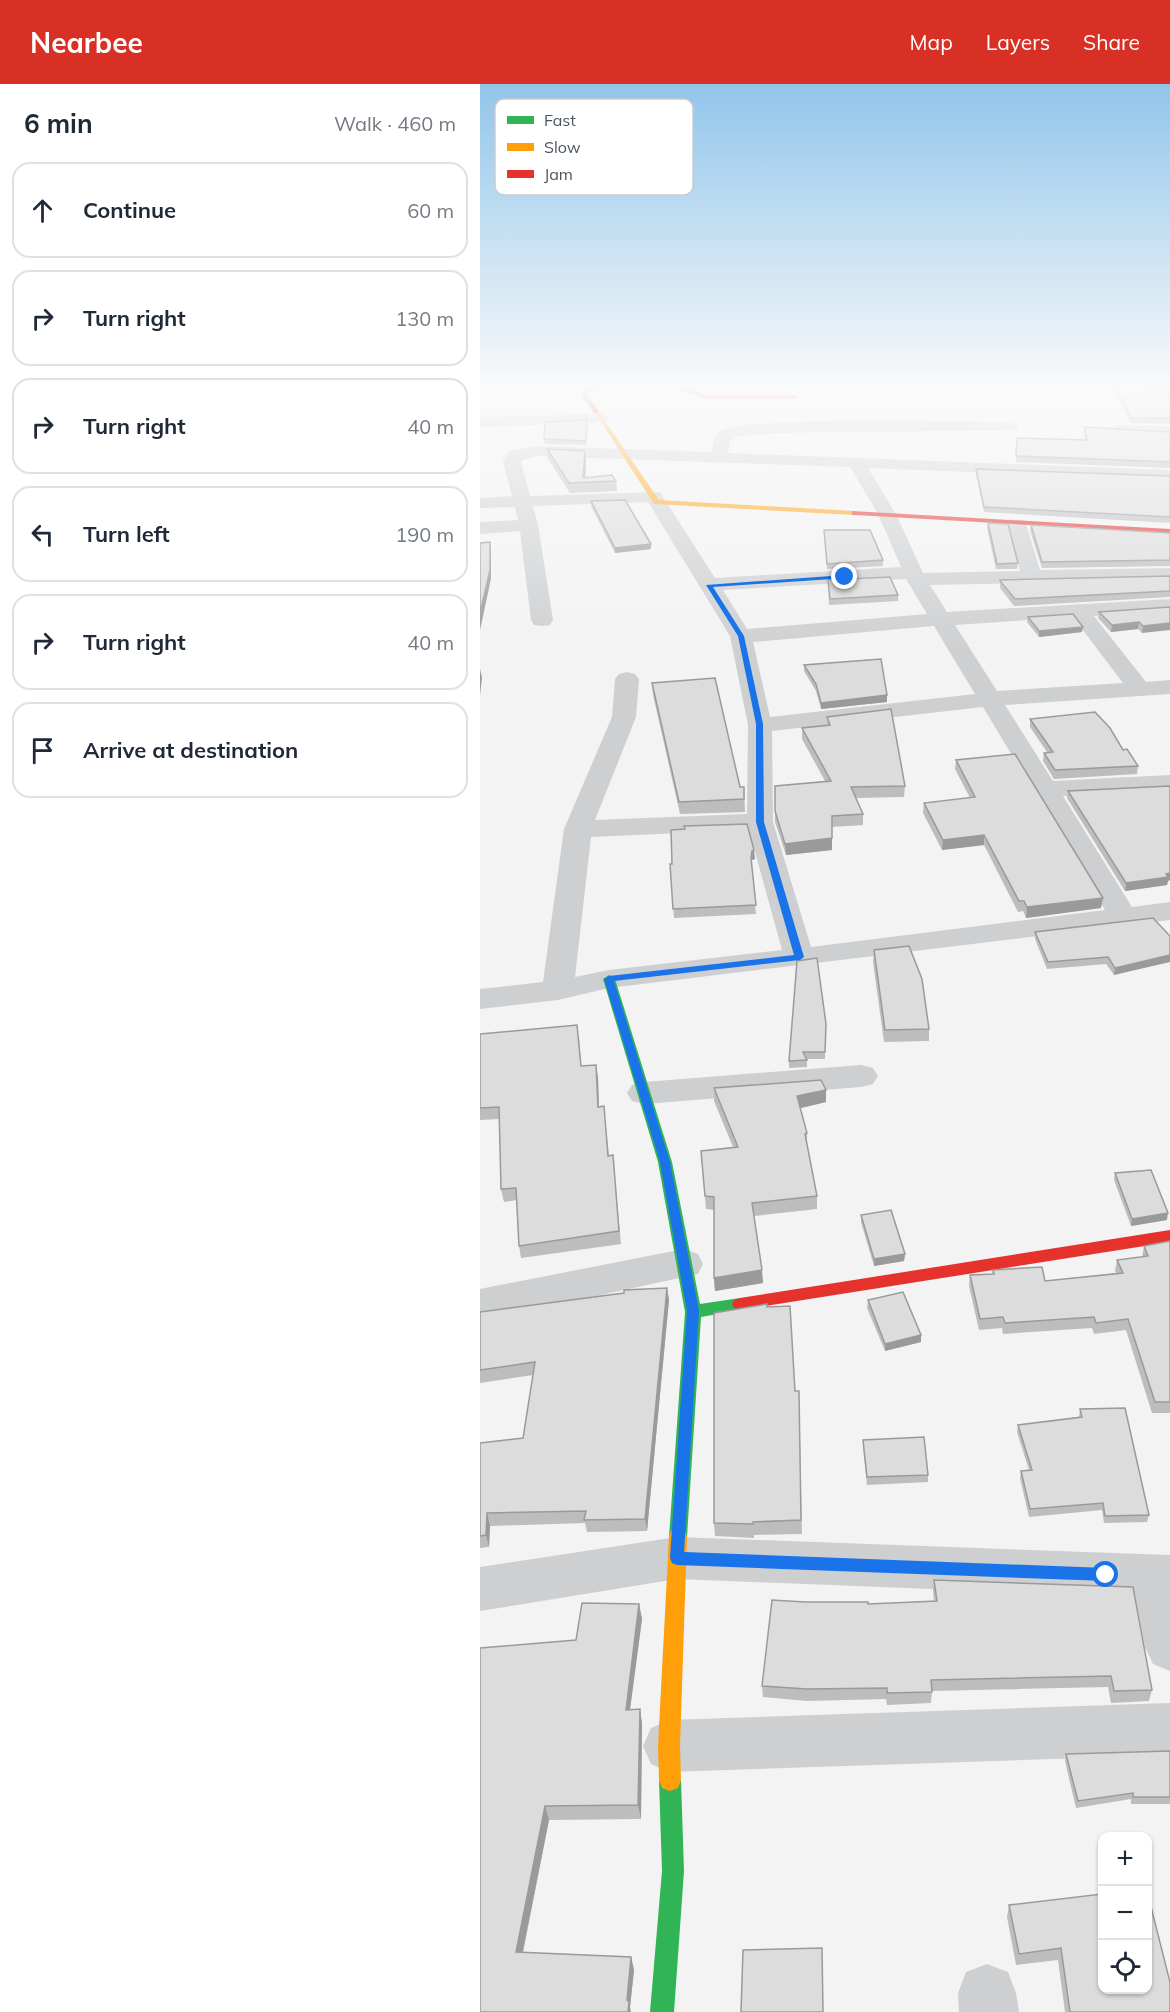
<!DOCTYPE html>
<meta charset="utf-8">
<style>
body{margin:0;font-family:Mulish,sans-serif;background:#f2f2f3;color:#1f2937}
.controls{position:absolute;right:18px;bottom:18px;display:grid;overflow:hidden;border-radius:12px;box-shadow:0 2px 4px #0004}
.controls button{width:54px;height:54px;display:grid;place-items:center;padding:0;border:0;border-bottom:2px solid #e0e1e3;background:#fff;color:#1f2937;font:30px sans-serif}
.stop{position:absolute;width:18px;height:18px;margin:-14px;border:4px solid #1a73e8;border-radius:50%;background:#fff}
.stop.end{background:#1a73e8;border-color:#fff;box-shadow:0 2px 6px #0008}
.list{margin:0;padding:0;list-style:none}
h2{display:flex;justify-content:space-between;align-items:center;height:78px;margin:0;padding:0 24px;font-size:26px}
h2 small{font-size:20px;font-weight:400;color:#747a83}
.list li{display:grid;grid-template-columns:39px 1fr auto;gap:18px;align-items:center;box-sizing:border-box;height:96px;margin:0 12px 12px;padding:0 12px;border:2px solid #e0e1e3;border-radius:18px}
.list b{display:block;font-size:22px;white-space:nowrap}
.list em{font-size:20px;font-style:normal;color:#747a83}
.icon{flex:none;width:33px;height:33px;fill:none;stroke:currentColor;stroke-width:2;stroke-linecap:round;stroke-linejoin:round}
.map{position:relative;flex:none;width:690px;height:1928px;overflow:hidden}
header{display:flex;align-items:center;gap:36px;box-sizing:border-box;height:84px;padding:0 30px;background:#d93025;color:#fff}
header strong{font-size:28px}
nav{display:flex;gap:33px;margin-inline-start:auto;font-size:21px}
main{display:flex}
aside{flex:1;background:#fff}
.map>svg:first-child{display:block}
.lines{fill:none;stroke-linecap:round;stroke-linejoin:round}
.street{fill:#cdcfd1;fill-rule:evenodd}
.fast{fill:#30b455;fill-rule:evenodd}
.slow{fill:#ff9f0a;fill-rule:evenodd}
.jam{fill:#e5322d;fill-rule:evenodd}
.wall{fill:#bdbdbe}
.shaded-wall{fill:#9a9a9b}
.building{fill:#dcdcdd;stroke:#9a9a9b;stroke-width:1.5}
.route{fill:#1a73e8}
.key{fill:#fff;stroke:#c9cccf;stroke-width:1.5}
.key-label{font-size:16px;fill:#4b555f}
</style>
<header>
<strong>Nearbee</strong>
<nav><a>Map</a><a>Layers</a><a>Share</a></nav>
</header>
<main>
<aside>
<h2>6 min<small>Walk · 460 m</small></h2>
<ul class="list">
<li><svg class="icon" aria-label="ahead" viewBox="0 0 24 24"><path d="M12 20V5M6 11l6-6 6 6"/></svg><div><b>Continue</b></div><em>60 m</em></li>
<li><svg class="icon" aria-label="right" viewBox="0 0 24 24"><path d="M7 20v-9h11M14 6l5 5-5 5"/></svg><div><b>Turn right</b></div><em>130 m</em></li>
<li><svg class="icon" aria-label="right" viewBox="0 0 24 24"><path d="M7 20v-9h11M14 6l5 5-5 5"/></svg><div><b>Turn right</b></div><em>40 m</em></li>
<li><svg class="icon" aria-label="left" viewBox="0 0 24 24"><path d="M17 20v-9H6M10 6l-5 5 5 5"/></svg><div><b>Turn left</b></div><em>190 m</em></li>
<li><svg class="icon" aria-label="right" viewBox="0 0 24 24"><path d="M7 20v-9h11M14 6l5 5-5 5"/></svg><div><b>Turn right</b></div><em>40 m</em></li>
<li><svg class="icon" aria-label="arrive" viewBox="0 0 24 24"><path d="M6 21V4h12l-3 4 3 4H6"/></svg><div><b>Arrive at destination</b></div></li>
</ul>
</aside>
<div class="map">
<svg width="690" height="1928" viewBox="0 0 690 1928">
<rect width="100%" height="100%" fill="#f3f3f3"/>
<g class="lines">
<!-- street -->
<g class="street">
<polygon points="639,299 690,300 690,310 634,307 631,304 634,301"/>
<polygon points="0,300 110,300 118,305 110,310 0,310"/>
<polygon points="121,330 127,332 129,335 127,338 0,343 0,333"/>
<path d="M 530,338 L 536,340 L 538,343 L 536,346 L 296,349 L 258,352 L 250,357 L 248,369 L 690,386 L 690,396 L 388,384 L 416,430 L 443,489 L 540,487 L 528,440 L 530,436 L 544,436 L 546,440 L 560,486 L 690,484 L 690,496 L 450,501 L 467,528 L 690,515 L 690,527 L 614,532 L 666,598 L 690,596 L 690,610 L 525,621 L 573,697 L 690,691 L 690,707 L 583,712 L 652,823 L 690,818 L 690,836 L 129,904 L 78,916 L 0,925 L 0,905 L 63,898 L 84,745 L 132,633 L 135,595 L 139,590 L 147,588 L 155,590 L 159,595 L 156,633 L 115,736 L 267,730 L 268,641 L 250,552 L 168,418 L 53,422 L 58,441 L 73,536 L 70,541 L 62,542 L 54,541 L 51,536 L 40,447 L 0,450 L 0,438 L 38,436 L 35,423 L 0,424 L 0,414 L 32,412 L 23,377 L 29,367 L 56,362 L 232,368 C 233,360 234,352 240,347 C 261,332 489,338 530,338 ZM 56,372 L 370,383 L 398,430 L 421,483 L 235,494 L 180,408 L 50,412 L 41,377 ZM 426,495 L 447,530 L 267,545 L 243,506 ZM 593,533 L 643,599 L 517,607 L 475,541 ZM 454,542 L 495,610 L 290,633 L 273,558 ZM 503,623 L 625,826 L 331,863 L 293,738 L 292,647 ZM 269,746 L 302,866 L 129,886 L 95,893 L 111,753 Z"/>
<polygon points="641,341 690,342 690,352 635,349 633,346 635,343"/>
<polygon points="381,981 393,984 398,992 393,1000 381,1003 164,1020 152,1017 147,1009 152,1001 164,998"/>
<polygon points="204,1165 218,1170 223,1180 218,1190 0,1237 0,1205"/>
<polygon points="197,1453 690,1471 690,1587 673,1580 665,1563 655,1513 197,1495 0,1527 0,1483"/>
<polygon points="690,1619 690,1671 189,1688 171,1680 163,1662 171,1644 189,1636"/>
<polygon points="507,1880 528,1888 536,1909 539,1928 479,1928 478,1909 486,1888"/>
</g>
<!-- fast -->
<g class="fast">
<polygon points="129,891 135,895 192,1078 220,1220 260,1214 266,1216 268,1220 266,1224 260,1226 221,1233 207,1453 205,1459 198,1462 191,1459 189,1453 205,1228 178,1078 123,895"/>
<polygon points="190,1685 198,1688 201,1696 204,1787 194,1928 170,1928 182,1787 179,1696 182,1688"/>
</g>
<!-- slow -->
<g class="slow">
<polygon points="114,327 118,327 179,416 375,427 379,429 375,431 174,420"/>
<polygon points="198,1444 205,1447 207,1453 200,1662 201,1696 198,1704 190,1707 182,1704 179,1696 178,1662 189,1453 191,1447"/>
</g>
<!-- jam -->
<g class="jam">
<polygon points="126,299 191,299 228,311 315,311 318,313 315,315 227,315 187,302 127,303 108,309 108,313 119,328 114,329 102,313 102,308"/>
<polygon points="372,427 690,445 690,449 375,431 372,431"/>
<polygon points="690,1146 690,1158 260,1226 254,1224 252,1220 254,1216 260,1214"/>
</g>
</g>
<!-- wall -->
<g class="wall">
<polygon points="637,304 690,307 690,340 650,339 636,309"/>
<polygon points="107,341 106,361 65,360 64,355"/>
<polygon points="604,343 690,348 690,384 536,378 537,354 605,356 604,348"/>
<polygon points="67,365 105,367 106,376 105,394 136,397 137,407 90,409 68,375"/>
<polygon points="496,385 690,392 690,439 504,428 496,391"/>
<polygon points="111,417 171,465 135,469 111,422"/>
<polygon points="508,439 538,479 537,485 516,485 507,444"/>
<polygon points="551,441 690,449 690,482 562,484 550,447"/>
<polygon points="344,451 403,476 403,482 347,485"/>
<polygon points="690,492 690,513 534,522 520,504 520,496"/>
<polygon points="348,502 418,511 418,517 349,521"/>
<polygon points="690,523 662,549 658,545 631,548 618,534 619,528"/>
<polygon points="548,533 602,548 559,553 547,538"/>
<polygon points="324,581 407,611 407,618 341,625 336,607 324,587"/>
<polygon points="172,599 260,703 264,703 265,728 200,730 173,611"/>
<polygon points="347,633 425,702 424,713 376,714 383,730 383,741 352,743 352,766 306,771 295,738 295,702 345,697 322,655 322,644 347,641"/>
<polygon points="550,635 643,666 658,682 657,690 574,695 563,677 564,669 567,668 550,643"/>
<polygon points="476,676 621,824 546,834 543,827 538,828 504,761 462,766 443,729 444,719 490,714 475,685"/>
<polygon points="690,702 690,796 688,797 687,801 645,807 587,714 588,707"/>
<polygon points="275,775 272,776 271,780 276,830 194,834 190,780"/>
<polygon points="673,834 634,891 626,880 567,885 555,855 555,848"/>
<polygon points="394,866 449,945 449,957 404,958 393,878"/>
<polygon points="346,940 345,975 327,975 327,983 309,984 309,977"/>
<polygon points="0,950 99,953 101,982 118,993 119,1023 125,1034 129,1072 134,1083 141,1160 41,1174 39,1162 37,1116 24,1118 21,1105 19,1035 0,1036"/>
<polygon points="234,1004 346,1006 346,1018 320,1024 327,1049 327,1062 337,1112 337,1125 274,1132 283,1199 235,1207 234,1194 234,1126 226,1125 221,1067 253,1063 234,1017"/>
<polygon points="635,1089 687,1136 651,1142 634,1096"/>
<polygon points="381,1131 425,1170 424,1177 394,1182 381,1138"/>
<polygon points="690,1157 690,1329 672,1329 646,1246 614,1250 612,1244 523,1250 522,1244 499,1246 489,1202 490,1191 512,1190 513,1186 565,1197 636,1189 635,1187 637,1176 662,1173 664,1162"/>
<polygon points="187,1204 189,1216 167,1447 107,1448 105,1439 10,1442 9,1463 0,1464 0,1359 43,1354 53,1291 0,1299 0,1228"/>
<polygon points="388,1216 441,1251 441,1258 405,1267 387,1224"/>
<polygon points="315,1307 319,1307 322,1450 274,1451 274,1454 235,1452 234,1439"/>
<polygon points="600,1325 669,1431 667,1438 624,1439 622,1426 549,1433 540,1394 541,1387 549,1386 537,1348 538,1341 599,1333"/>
<polygon points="383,1356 448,1391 448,1398 387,1401 383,1363"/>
<polygon points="454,1496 672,1606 669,1617 631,1619 628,1603 452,1607 451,1619 407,1621 406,1615 327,1617 283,1613 282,1602 325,1518 388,1520 454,1517 453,1507"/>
<polygon points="159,1520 162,1535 150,1626 160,1625 162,1640 161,1735 69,1736 43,1869 151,1873 154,1886 150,1923 0,1928 96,1556"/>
<polygon points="690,1667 690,1720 651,1720 651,1715 596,1724 585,1677 586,1670"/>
<polygon points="529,1821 690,1928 585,1928 578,1876 536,1881 527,1833"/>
</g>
<!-- shaded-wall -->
<g class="shaded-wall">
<polygon points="105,367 106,376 105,398 103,394"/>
<polygon points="10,458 11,467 11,495 0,546 0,529"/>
<polygon points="171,460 171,465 135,469 135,464"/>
<polygon points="659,538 658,545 631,548 632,541"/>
<polygon points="690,539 690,546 662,549 663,542"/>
<polygon points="603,543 602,548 559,553 559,547"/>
<polygon points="0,585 2,594 0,611"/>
<polygon points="407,611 407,618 341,625 341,619"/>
<polygon points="352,732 352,766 306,771 305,760"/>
<polygon points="504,751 504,761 462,766 463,756"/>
<polygon points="274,766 275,775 272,776 271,782 272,767"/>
<polygon points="690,789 690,796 688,797 687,801 645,807 646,799"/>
<polygon points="623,814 621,824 546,834 547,823"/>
<polygon points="690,871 690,878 634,891 635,884"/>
<polygon points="116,981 118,993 119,1035 118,1023"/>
<polygon points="346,1006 346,1018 317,1025 317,1012"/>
<polygon points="688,1129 687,1136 651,1142 652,1135"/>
<polygon points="425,1170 424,1177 394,1182 394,1175"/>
<polygon points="282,1186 283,1199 235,1207 234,1194"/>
<polygon points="187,1204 189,1216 167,1447 165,1435"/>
<polygon points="441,1251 441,1258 405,1267 405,1260"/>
<polygon points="7,1429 10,1442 9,1463 6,1451"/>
<polygon points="159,1520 162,1535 148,1640 146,1626"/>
<polygon points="160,1625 162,1640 161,1735 158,1721"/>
<polygon points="65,1722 69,1736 40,1881 36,1868"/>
<polygon points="151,1873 154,1886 150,1923 151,1928 148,1928 147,1916"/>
</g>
<!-- building -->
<g class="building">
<polygon points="637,304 690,307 690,334 651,334"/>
<polygon points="107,336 106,357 64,355 65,338"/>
<polygon points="604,343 690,348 690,378 536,372 537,354 607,356"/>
<polygon points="67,365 105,367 103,394 132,391 136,397 89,399"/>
<polygon points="496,385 690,392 690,433 504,423"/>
<polygon points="145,416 171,460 135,464 111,417"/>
<polygon points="508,439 528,440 538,479 517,480"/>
<polygon points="551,441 690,449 690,476 562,478"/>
<polygon points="344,446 390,446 403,476 347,480"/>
<polygon points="10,458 10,486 0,529 0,459"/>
<polygon points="690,492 690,507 535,515 521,498 520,496"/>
<polygon points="410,493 418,511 350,515 348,496"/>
<polygon points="690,523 690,539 663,542 659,538 632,541 619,528"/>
<polygon points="593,530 603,543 559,547 548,533"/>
<polygon points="401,575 407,611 341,619 336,600 324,581"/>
<polygon points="235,594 260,703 264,703 264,715 199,718 172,599"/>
<polygon points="411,625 425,702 371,703 383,730 352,732 352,754 305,760 295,727 295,702 351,697 322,644 350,641 347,633"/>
<polygon points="615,628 630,644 643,666 647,665 658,682 575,686 564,669 573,668 550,635"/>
<polygon points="535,670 623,814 547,823 544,817 539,817 504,751 463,756 444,719 495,713 476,676"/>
<polygon points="690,702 690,789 686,790 688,793 646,799 588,707"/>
<polygon points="267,740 274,766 272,767 271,774 276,821 193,825 190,780 192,780 191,746 205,745 204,742"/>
<polygon points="673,834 690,852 690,871 635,884 628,873 568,878 555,848"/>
<polygon points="429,862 442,895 449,945 405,946 394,866"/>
<polygon points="337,874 346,940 345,968 323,968 327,976 309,977 317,877"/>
<polygon points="97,941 101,982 116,981 118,1023 124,1022 128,1072 133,1071 139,1147 39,1162 36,1104 21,1105 19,1023 0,1024 0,950"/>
<polygon points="341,996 346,1006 317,1012 327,1049 325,1050 337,1112 272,1119 282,1186 234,1194 234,1113 225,1112 221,1067 258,1063 234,1004"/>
<polygon points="671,1086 688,1129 652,1135 635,1089"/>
<polygon points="411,1126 425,1170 394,1175 381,1131"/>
<polygon points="690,1157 690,1318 675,1318 648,1235 616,1239 614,1233 525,1239 523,1233 500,1235 490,1191 514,1190 513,1186 562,1183 565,1197 643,1189 637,1176 668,1172 664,1162"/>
<polygon points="187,1204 165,1435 104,1436 106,1427 7,1429 6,1451 0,1452 0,1359 43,1354 55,1278 0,1286 0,1228 144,1209 144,1206"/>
<polygon points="423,1208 441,1251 405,1260 388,1216"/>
<polygon points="287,1220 287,1223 310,1222 315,1307 319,1307 321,1436 273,1438 273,1440 234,1439 234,1229"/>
<polygon points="645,1324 669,1431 625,1432 623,1419 550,1425 541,1387 552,1386 538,1341 602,1333 600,1325"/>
<polygon points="444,1353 448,1391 387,1393 383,1356"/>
<polygon points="454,1496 653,1503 672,1606 634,1607 631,1592 451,1596 452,1608 407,1609 407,1604 327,1605 282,1602 292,1516 325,1518 388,1518 388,1520 457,1517"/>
<polygon points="102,1519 159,1520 146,1626 160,1625 158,1721 65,1722 36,1868 151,1873 147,1916 149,1918 148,1928 0,1928 0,1564 96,1556"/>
<polygon points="690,1667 690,1713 653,1713 653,1709 598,1717 586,1670"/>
<polygon points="622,1810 622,1905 668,1905 668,1811 690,1898 690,1928 590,1928 581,1864 539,1870 529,1821"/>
<polygon points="342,1864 343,1928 261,1928 263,1866"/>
</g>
<!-- sky -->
<linearGradient id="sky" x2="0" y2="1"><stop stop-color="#91c5ea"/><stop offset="0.53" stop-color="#fafafa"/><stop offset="1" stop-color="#fafafa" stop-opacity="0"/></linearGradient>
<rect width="690" height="569" fill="url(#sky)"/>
<!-- route -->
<polygon class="route" points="365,491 367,494 233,503 264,552 283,640 284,738 324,873 320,876 134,897 190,1078 219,1227 204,1468 626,1484 631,1486 633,1491 631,1495 626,1497 197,1481 192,1479 190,1474 207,1227 180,1078 124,895 129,892 314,871 276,738 276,640 258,552 226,501"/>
<!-- legend -->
<rect x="15" y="15" width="198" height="96" rx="9" class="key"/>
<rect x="27" y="32" width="27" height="8" fill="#30b455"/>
<rect x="27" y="59" width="27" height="8" fill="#ff9f0a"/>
<rect x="27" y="86" width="27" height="8" fill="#e5322d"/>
<g class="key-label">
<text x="64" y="42">Fast</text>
<text x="64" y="69">Slow</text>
<text x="64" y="96">Jam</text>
</g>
</svg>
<div class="controls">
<button>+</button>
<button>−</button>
<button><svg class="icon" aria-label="locate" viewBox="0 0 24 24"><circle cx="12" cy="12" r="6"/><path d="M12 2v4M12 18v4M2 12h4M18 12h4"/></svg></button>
</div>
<div class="stop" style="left:626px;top:1491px"></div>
<div class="stop end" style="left:365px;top:493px"></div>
</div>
</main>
